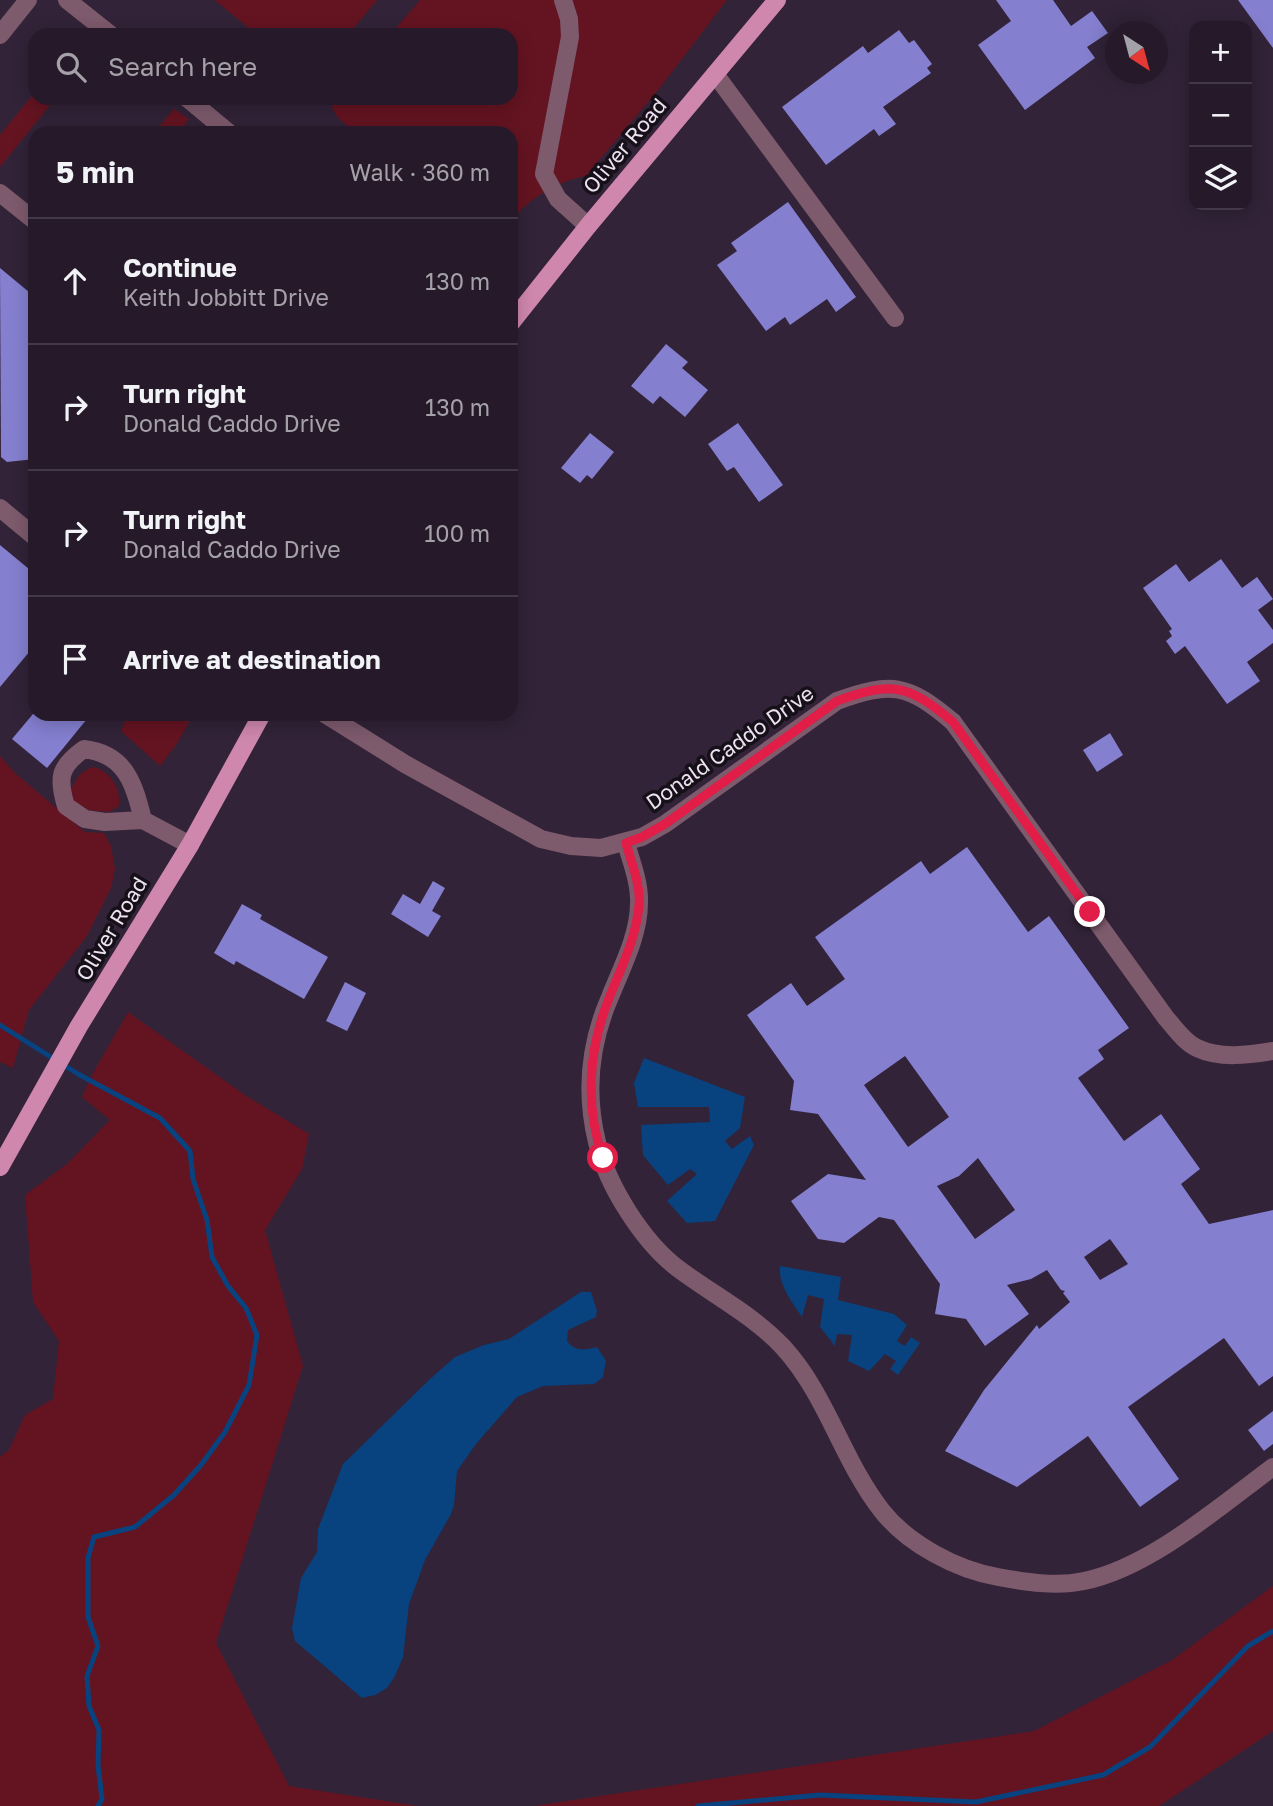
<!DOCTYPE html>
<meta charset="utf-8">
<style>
body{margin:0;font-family:"Golos Text",sans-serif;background:#322736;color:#f1f3f6}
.controls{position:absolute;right:21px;top:21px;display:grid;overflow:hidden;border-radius:14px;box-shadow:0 4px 18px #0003}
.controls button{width:63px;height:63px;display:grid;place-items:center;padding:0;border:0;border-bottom:2px solid #423847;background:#261a2a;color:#f1f3f6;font:35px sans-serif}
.compass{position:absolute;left:1105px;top:21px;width:63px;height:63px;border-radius:50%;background:#261a2a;box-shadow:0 4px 18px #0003;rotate:144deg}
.stop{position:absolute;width:21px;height:21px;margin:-16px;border:5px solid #e11d48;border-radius:50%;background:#fff}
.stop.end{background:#e11d48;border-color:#fff;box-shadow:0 2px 7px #0008}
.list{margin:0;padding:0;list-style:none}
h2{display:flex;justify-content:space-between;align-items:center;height:91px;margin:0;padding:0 28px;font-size:30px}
h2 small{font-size:23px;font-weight:400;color:#a4a1a8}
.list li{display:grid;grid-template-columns:46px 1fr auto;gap:21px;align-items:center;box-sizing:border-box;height:126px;padding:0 28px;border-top:2px solid #423847}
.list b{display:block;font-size:26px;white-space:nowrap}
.list p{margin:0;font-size:23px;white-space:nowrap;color:#a4a1a8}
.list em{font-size:23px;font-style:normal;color:#a4a1a8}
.icon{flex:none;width:38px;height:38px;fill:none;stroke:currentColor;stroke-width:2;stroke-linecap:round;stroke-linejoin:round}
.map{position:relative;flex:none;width:1273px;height:1806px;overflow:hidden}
.search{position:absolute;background:#261a2a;box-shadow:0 4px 18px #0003;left:28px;top:28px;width:490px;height:77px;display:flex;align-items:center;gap:18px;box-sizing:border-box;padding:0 24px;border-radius:21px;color:#a4a1a8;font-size:26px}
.panel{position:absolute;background:#261a2a;box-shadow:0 4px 18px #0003;left:28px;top:126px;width:490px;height:595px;border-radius:21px}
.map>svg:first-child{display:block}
.green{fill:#641421}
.water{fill:#08427f}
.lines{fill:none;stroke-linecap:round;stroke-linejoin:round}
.stream{stroke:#08427f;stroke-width:5}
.building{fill:#847fcf;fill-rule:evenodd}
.minor{stroke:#7d5a6c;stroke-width:18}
.major{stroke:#cf87ae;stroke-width:18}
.route{stroke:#e11d48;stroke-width:9}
.labels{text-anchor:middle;stroke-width:7;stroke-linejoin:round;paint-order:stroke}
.street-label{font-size:21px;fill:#ece2f0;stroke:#161019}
</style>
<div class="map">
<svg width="1273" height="1806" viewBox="0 0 1273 1806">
<rect width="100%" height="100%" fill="#322338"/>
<!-- green -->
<g class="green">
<polygon points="215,0 377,0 348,35 257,35"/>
<path d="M 420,0 L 727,0 L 659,89 L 586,176 C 557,181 531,198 511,220 L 511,133 L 356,133 C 346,124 333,117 331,103 L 335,98 L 511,98 L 511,35 L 390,35 Z"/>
<polygon points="35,92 35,98 56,98 0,167 0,135"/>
<polygon points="174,109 189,119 178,133 154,133"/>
<polygon points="131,714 194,714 176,745 160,766 121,731 126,718"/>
<polygon points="0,756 15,773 85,832 104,833 111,846 115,869 111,888 87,936 29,1010 13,1068 0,1062"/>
<path d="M 94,767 C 111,772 121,788 119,806 L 109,812 L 89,810 L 74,801 L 71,789 C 77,778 81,770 94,767 Z"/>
<path d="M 128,1012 L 245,1095 L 309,1134 L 302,1169 L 265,1230 L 303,1366 L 216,1643 L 289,1786 L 418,1806 L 0,1806 L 0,1457 L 9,1450 L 25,1415 L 53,1399 L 59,1341 L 33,1302 L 25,1195 L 67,1164 L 110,1120 L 82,1097 C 94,1067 113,1040 128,1012 Z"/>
<polygon points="1273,1586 1273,1731 1159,1806 533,1806 1034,1731 1172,1660"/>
</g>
<!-- water -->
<g class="water">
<polygon points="644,1058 745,1097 740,1128 725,1141 732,1149 750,1136 754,1145 715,1221 687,1223 667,1201 697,1174 690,1169 668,1185 643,1155 641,1125 710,1122 709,1107 638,1107 634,1083"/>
<path d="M 780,1266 L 841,1277 L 838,1300 L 894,1314 L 907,1325 L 897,1341 L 905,1346 L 911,1337 L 920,1343 L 898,1375 L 890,1369 L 896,1361 L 885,1354 L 869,1371 L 848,1361 L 852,1335 L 837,1334 L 835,1346 L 820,1327 L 824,1299 L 808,1295 L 802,1317 C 792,1302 778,1285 780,1266 Z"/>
<path d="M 581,1292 L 591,1292 L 597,1311 L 596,1317 L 568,1330 L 567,1341 C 576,1352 584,1350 597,1347 L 606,1361 L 603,1377 L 594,1384 L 543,1386 L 517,1397 L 476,1444 L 457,1471 L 454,1505 L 451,1514 L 425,1560 L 409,1604 L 403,1657 L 395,1676 L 387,1688 L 375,1695 L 362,1698 L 295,1641 L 292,1628 L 301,1578 L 317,1552 L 318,1529 L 343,1464 L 430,1379 L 455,1357 L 484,1345 L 509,1339 Z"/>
</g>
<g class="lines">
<!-- stream -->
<g class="stream">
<polyline points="0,1025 78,1074 160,1118 190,1151 193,1179 207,1220 212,1257 228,1286 246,1308 257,1335 249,1385 225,1432 201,1465 174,1495 135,1527 94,1537 88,1558 88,1617 98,1646 87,1676 89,1706 99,1730 98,1766 102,1799 98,1806"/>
<polyline points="698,1806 820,1795 976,1802 1103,1775 1150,1747 1248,1646 1273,1631"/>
</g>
</g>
<!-- building -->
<g class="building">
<polygon points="996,0 1053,0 1071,26 1092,11 1108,33 1087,47 1095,58 1025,110 978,45 1011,21"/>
<polygon points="1238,0 1273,0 1273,48"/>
<polygon points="899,30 909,43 914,40 932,64 927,68 931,73 883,107 896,124 879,136 874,129 826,165 782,107 863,46 868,53"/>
<polygon points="788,202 856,297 836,312 827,299 790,325 785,317 766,331 717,265 737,251 731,243"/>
<polygon points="0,268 35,297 35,459 7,462 1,457"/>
<polygon points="666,344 688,362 682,368 708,390 685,417 660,396 653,404 631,386"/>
<polygon points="738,423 783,485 759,502 734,467 727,471 708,444"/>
<polygon points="590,433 614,452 592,479 587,475 580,483 561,468"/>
<polygon points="0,545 35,574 35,645 0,687"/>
<polygon points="1221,559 1242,588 1257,577 1273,599 1258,610 1273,630 1273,643 1247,662 1260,681 1227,704 1185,646 1175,654 1166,641 1172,636 1169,631 1172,629 1143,588 1176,564 1189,582"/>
<polygon points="33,714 91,714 47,768 12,739"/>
<polygon points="1110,733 1123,755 1097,772 1083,750"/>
<path d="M 967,847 L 1028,932 L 1049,916 L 1129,1028 L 1098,1050 L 1104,1059 L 1078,1078 L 1124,1141 L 1161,1114 L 1200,1169 L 1181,1184 L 1209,1224 L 1273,1210 L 1273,1376 L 1259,1386 L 1224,1338 L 1128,1407 L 1179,1479 L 1140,1507 L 1088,1436 L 1017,1487 L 945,1451 L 984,1390 L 1037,1325 L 1039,1329 L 1070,1302 L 1063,1293 L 1065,1291 L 1061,1290 L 1047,1270 L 1031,1279 L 1007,1285 L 1029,1314 L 985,1346 L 966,1319 L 935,1314 L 940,1284 L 894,1220 L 879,1217 L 844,1243 L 818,1239 L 791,1201 L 828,1174 L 866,1180 L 818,1114 L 790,1110 L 794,1081 L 747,1015 L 791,983 L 807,1006 L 845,979 L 815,937 L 921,861 L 930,874 ZM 905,1056 L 949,1117 L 908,1147 L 864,1085 ZM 978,1158 L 1015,1210 L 975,1239 L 937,1186 L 959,1176 ZM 1110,1239 L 1128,1264 L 1100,1280 L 1084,1257 Z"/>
<polygon points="433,881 445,888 432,911 441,916 428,937 391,914 403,894 420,904"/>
<polygon points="242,904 262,915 260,919 328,957 304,999 236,961 234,965 214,953"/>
<polygon points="345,982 366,993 347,1031 326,1021"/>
<polygon points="1273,1411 1273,1444 1264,1451 1248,1430"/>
</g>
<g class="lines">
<!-- minor -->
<g class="minor">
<polyline points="67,0 111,35"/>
<polyline points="563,0 569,19 570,37 544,174 558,199 588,226"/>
<polyline points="0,35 28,0"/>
<polyline points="715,74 895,318"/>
<polyline points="187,98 229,133"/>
<polyline points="0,193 35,221"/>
<polyline points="0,508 35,537"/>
<path d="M 325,714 L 405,764 L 541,839 L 571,846 L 601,848 L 642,837 L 665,824 L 837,701 C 892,681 908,684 953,722 L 1166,1018 C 1175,1028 1184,1042 1197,1048 C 1220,1059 1249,1055 1273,1051"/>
<path d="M 143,820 L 105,822 L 85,819 L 66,806 C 57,777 60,766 84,749 C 126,754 134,784 143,820 L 190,845"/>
<path d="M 626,843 C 631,861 640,883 639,903 C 639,935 622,967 610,997 C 590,1043 585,1093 597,1142 C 607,1185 643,1243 680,1270 C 715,1296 753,1315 783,1347 C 827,1395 842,1460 882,1511 C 908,1544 957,1570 998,1577 C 1026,1582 1056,1587 1084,1581 C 1149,1568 1219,1507 1273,1467"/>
</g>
<!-- major -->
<g class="major">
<polyline points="511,323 588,226 777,0"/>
<polyline points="0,1167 79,1026 190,845 262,714"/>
</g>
</g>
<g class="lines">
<!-- route -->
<path class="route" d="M 603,1158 C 585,1107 588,1052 608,1001 C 620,970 636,940 639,905 C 641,885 631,862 626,843 L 642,837 L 665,824 L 837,701 C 892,681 908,684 953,722 L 1090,912"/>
</g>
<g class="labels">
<!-- street labels -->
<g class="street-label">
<text transform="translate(625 146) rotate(-50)" y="7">Oliver Road</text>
<text transform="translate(730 748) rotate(-35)" y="7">Donald Caddo Drive</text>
<text transform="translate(112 929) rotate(-59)" y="7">Oliver Road</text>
</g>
</g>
</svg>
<div class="controls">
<button>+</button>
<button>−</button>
<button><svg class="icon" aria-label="layers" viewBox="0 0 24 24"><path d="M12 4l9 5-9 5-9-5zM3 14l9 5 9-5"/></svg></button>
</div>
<svg class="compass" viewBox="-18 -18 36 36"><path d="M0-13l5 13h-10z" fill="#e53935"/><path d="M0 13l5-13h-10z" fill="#a4a1a8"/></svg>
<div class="stop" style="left:603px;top:1158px"></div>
<div class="stop end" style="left:1090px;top:912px"></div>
<div class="search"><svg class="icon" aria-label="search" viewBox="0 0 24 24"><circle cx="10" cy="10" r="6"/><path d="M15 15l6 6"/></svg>Search here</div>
<section class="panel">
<h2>5 min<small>Walk · 360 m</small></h2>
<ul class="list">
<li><svg class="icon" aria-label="ahead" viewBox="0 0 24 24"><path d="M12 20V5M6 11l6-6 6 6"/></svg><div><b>Continue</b><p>Keith Jobbitt Drive</p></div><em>130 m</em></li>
<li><svg class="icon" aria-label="right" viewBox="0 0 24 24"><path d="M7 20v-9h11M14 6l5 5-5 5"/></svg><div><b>Turn right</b><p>Donald Caddo Drive</p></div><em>130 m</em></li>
<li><svg class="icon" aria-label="right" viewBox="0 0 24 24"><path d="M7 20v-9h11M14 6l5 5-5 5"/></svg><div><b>Turn right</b><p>Donald Caddo Drive</p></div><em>100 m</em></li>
<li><svg class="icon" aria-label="arrive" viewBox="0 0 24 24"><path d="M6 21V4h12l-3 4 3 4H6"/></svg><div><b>Arrive at destination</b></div></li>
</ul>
</section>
</div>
